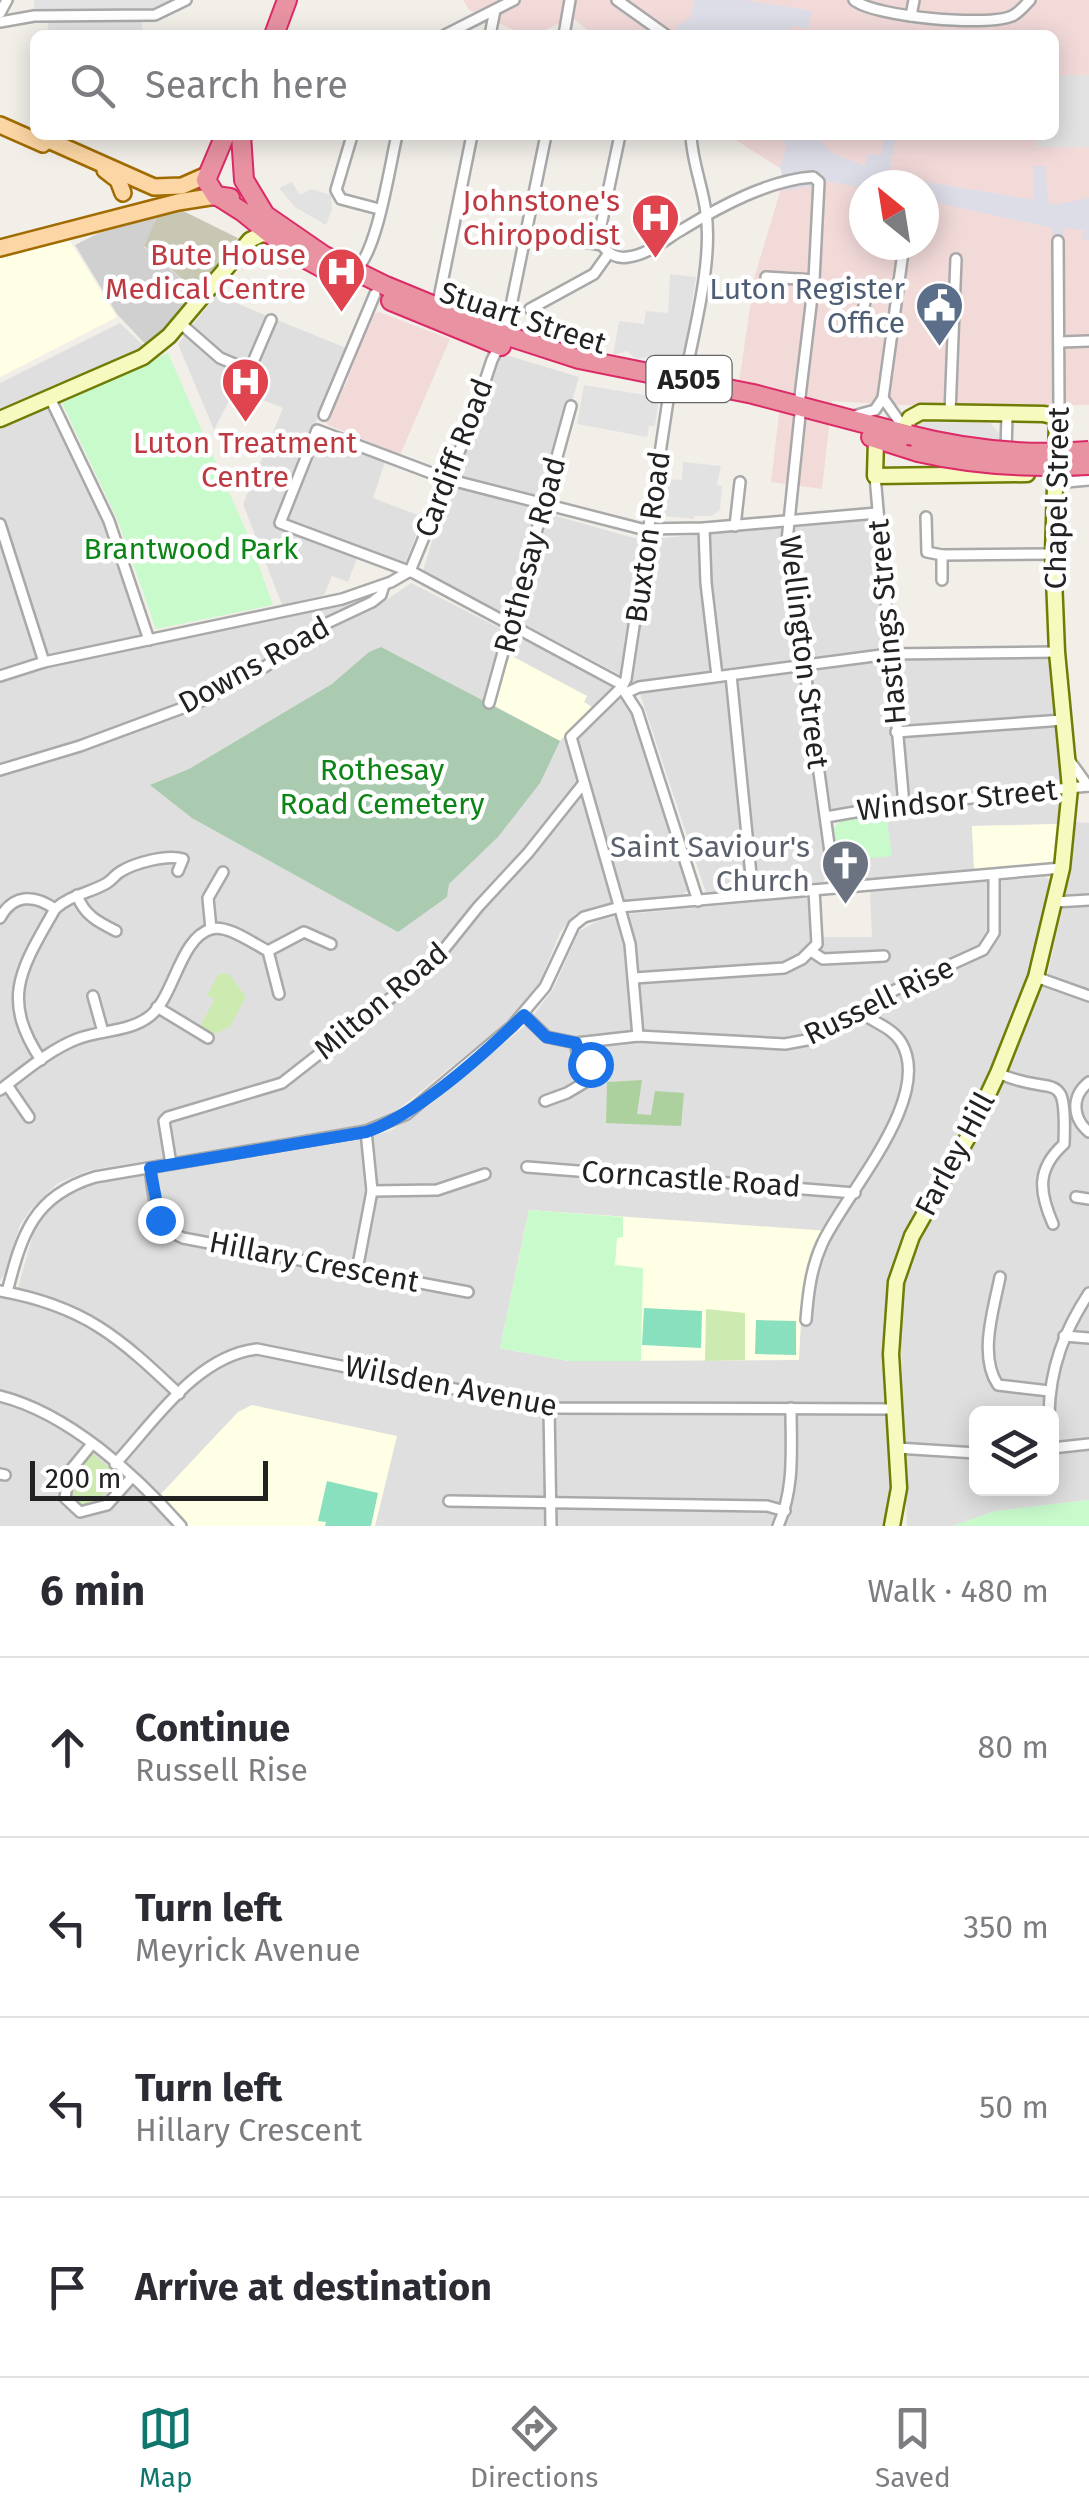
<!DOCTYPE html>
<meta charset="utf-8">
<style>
body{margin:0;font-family:"Fira Sans",sans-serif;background:#f2f2f3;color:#2b2b33}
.controls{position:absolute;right:30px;bottom:30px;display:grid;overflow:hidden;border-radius:15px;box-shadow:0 5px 25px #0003}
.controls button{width:90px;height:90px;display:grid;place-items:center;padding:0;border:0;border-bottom:2px solid #e1e1e2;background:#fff;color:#2b2b33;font:50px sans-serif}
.compass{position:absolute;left:849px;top:170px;width:90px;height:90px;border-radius:50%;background:#fff;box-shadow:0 5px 25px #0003;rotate:330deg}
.scale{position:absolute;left:30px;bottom:25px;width:238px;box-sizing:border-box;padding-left:10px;border:5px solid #222;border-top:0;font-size:28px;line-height:35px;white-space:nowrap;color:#222;-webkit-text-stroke:8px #fff;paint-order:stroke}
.stop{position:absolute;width:30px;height:30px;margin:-22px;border:8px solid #1a73e8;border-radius:50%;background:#fff}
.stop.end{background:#1a73e8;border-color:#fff;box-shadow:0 2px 10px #0008}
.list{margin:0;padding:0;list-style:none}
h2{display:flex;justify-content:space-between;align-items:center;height:130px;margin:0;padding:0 40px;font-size:42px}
h2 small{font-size:32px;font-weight:400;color:#7c7c81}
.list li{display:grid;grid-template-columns:65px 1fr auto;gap:30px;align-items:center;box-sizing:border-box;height:180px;padding:0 40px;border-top:2px solid #e1e1e2}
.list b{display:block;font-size:38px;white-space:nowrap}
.list p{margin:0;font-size:32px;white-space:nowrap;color:#7c7c81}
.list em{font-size:32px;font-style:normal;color:#7c7c81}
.icon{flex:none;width:55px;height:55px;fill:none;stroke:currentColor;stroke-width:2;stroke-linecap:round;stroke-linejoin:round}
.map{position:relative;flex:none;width:1089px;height:1526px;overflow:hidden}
.search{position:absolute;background:#fff;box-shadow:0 5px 25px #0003;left:30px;right:30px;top:30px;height:110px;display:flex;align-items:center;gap:25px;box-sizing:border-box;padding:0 35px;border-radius:15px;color:#7c7c81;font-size:38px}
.sheet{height:850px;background:#fff}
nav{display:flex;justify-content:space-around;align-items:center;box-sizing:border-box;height:140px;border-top:2px solid #e1e1e2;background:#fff;font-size:28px;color:#7c7c81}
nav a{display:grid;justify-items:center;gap:5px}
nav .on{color:#0f766e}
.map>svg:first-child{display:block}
.residential{fill:#e0dfdf;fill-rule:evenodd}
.commercial{fill:#f2dad9;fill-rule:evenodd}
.education{fill:#ffffe5}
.religious{fill:#d0d0d0}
.construction{fill:#c7c7b4}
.grass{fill:#cdebb0}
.forest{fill:#add19e}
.cemetery{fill:#aacbaf}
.park{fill:#c8facc}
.pitch{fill:#88e0be}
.parking{fill:#e2e2e2}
.plaza{fill:#dddde8}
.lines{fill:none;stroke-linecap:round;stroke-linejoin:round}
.street-casing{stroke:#a9a9a9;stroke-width:14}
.secondary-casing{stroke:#707d05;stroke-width:19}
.primary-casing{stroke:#a06b00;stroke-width:20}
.highway-casing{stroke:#dc2a67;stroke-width:22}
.street{stroke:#fff;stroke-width:9}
.secondary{stroke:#f7fabf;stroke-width:14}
.primary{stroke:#fcd6a4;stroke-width:15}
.highway{stroke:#e892a2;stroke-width:18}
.highway-bridge-casing{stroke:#dc2a67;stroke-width:22;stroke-linecap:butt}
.highway-bridge{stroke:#e892a2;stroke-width:18}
.route{stroke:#1a73e8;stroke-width:12}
.labels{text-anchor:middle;stroke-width:9;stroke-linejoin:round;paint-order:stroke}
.shield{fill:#fff;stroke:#646464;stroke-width:2.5}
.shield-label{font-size:28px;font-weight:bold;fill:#222}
.health-label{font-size:30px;fill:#be3a42;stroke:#fff;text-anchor:end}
.service-label{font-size:30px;fill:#4e5e75;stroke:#fff;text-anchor:end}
.street-label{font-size:30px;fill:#222;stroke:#fff}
.park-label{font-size:30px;fill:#0c8416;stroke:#fff}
.worship-label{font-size:30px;fill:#5b616d;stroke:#fff;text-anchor:end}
</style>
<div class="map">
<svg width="1089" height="1526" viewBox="0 0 1089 1526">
<rect width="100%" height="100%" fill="#f2efe9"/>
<!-- residential -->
<g class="residential">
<polygon points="216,295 346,348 311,434 385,462 373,498 423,517 405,564 361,547 348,582 332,576 324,595 282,605 243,504 283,408 235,389 214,430 178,344"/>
<polygon points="120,323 145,347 133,356 0,413 0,383"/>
<polygon points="500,353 579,377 571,404 565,403 535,510 641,540 872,519 885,658 1051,658 1063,796 1061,824 972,826 974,869 864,880 862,859 891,855 885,802 820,810 827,875 823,882 706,893 640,694 619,674 423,571 449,486"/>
<polygon points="48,408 100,516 141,636 48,654 0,669 0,426"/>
<polygon points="411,583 610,684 624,699 634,719 688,891 683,894 613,902 575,914 560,932 540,982 518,1013 389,1117 367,1124 90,1170 58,1183 31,1209 20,1225 4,1275 0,1280 0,683 47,668 283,619 374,595 382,603"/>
<path d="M 1073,822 L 1089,823 L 1089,1500 L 995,1511 L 953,1526 L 907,1526 L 900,1320 L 907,1270 L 923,1230 L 993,1104 L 1048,973 L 1070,873 ZM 976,1414 L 1052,1414 L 1052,1488 L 976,1488 Z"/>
<polygon points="1045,877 1053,882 1020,999 969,1118 899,1244 887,1290 885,1312 892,1495 884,1526 0,1526 0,1297 15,1299 34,1231 49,1208 61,1198 90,1185 357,1140 390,1131 426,1108 526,1025 554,988 579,931 600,920 630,914 810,897 814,937 872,937 870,892"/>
</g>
<!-- commercial -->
<g class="commercial">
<path d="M 463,0 L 1089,0 L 1089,405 L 897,405 L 832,401 L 822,489 L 771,482 L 780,406 L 737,395 L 755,275 L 786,172 L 728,135 L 1054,135 L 1054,35 L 593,35 L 572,17 L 535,35 L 525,35 L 469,10 ZM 864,185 L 924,185 L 924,245 L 864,245 Z"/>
<polygon points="379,312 450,339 400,455 328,425 324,418 338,385 345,387 371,315"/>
</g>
<!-- education -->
<g class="education">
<polygon points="68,238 117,317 0,377 0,254"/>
<polygon points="510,655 587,696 584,702 592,707 560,741 493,705"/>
<polygon points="1061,824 1059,861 974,869 972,826"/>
<polygon points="529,1210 829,1231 824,1238 806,1320 801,1321 799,1360 569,1361 500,1348"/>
<polygon points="252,1405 397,1436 375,1526 186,1526 159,1496 238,1412"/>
</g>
<!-- religious -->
<polygon class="religious" points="157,217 144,247 198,293 147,346 117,314 75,245 99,233"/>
<!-- construction -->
<polygon class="construction" points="177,208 238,238 196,291 144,246 157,217"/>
<!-- grass -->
<g class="grass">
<polygon points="219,974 229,974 246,997 230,1027 214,1034 200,1026 215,999 207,995"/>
<polygon points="706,1309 745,1313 745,1360 705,1361"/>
<path d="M 89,1451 L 125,1481 C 110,1489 97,1500 78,1508 L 71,1502 C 76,1483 85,1467 89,1451 Z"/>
</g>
<!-- forest -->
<polygon class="forest" points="642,1080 637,1114 651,1115 655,1091 684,1093 681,1126 606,1123 607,1082"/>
<!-- cemetery -->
<polygon class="cemetery" points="381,647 560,741 540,783 498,837 449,884 447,897 398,932 192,818 150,785 189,769 332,684 369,652"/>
<!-- park -->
<g class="park">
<polygon points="168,353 247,533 273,605 156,629 118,521 62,403"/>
<polygon points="886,812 892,856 862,859 864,880 845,882 838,875 831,831 844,817"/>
<polygon points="529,1210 623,1217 623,1237 617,1238 615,1265 643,1268 641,1361 569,1361 500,1348"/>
<polygon points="1089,1500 1089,1526 953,1526 995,1511"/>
</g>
<!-- pitch -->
<g class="pitch">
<polygon points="644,1308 702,1311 701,1348 642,1345"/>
<polygon points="756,1320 796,1321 796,1355 755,1354"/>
<polygon points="327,1481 378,1493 371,1526 325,1526 326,1522 318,1521"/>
</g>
<!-- parking -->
<g class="parking">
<polygon points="34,0 174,0 156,10 34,10"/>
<polygon points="48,22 141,22 144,35 43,35 42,30 48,29"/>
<polygon points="1054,75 1089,75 1089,147 1038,147 1037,135 1054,135"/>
<polygon points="292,182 300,195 311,189 331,195 332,209 326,225 295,207 279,188"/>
<polygon points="670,274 696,277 682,364 654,356 636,359 627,351 613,355 619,321 644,324 646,311 668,313"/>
<polygon points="584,385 651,396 650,402 658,404 655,426 649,426 647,437 577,424"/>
<polygon points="917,422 990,423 999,433 999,468 914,434"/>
<polygon points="683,462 721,466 717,485 722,486 720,510 711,516 694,516 694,519 664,516 661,511 665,479 682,480"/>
</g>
<!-- plaza -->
<g class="plaza">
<polygon points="695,0 743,0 812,11 808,29 792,26 785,35 683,35 676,31 678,25 690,18"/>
<polygon points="776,135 813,135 834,154 865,166 868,154 881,155 885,135 896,135 889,173 913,180 1034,200 1033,166 1045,166 1048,202 1055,205 1089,198 1089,240 1082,238 1084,230 1064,228 1062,241 1053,240 1052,228 924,200 924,185 864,185 864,188 824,181 814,190 808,186 786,191 780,167 787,144"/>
</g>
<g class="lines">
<defs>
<g id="street">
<polyline points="617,0 666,35"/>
<path d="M 854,0 C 874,17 988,27 1012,16 C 1019,13 1025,5 1030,0"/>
<polyline points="0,13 7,0"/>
<polyline points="911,16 914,0"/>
<polyline points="0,22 34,16 155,15 186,0"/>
<polyline points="445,35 514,0"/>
<polyline points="490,35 495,10"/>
<polyline points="564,35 570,0"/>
<path d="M 620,135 L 600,230 L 602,245 C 609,254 616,259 628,257 C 648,255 667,238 683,229 C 721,206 769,180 813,177 L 819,182 L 814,280 L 799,405"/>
<polyline points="352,136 336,190 341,199 379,209"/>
<polyline points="528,232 602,245"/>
<path d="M 355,270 C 377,255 390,164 397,135"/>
<polyline points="766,277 814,280"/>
<polyline points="433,303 439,298 472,135"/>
<polyline points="530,309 594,274 609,253"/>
<polyline points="863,310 868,290 897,293"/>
<polyline points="180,323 220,358 244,368 245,377 238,390"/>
<polyline points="1060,342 1089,341"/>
<polyline points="244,368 253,362 271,320"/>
<path d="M 685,378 C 694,330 713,261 706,213 C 703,187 692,162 691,135"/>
<polyline points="50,398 109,521 149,640"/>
<polyline points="883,398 904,428"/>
<polyline points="950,413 956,259"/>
<polyline points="324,415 375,294"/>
<polyline points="800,415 787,541 835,888"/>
<polyline points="857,415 875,410 883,398 904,245"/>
<polyline points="1055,417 1059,407 1058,241"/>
<polyline points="1006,451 1007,415"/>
<polyline points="875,476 904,805"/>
<polyline points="1055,483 1089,480"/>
<polyline points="926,517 927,552 942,555 942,580"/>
<polyline points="0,524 44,662"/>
<polyline points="735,526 740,482"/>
<polyline points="704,528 706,583 717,676"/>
<polyline points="942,555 1053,554"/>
<polyline points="410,571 471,423 492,360 505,335 546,135"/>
<polyline points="731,675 753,895"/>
<polyline points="0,676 44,662 342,599 391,582 410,571"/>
<polyline points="628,692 639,687 889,654 1057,652"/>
<polyline points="489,703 571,406"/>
<polyline points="896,732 1063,720"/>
<polyline points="1070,761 1088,786"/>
<polyline points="0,770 80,746 204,700 266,666 323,625 372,602 381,595 384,585"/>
<polyline points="826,817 884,807 1089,786"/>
<path d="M 77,895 C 84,915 98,922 116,931"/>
<polyline points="698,901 637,711 619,683 414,573 280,523 317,430 447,479 642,529 704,528 877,513"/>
<polyline points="1055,902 1089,900"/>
<path d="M 0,918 C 13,894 34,894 55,909"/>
<polyline points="211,929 208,898 223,872"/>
<polyline points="268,951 304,932 331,944"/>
<polyline points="811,951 823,959 884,956"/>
<polyline points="1036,977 1089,996"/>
<polyline points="634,978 784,968 802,959 817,944 814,890"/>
<polyline points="93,996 103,1032"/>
<polyline points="157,1007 208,1038"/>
<polyline points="524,1015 547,1037 576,1043 638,1036 785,1044 812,1039 884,995 983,950 994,933 994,875"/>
<polyline points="638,1036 630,944 571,737 622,687 626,679 670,387"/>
<path d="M 41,1060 C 0,998 21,969 55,909 C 70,895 90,893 107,883 C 112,880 115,875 120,872 C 134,863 167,854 183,859 L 178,871"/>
<path d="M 998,1073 C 1055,1099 1067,1063 1064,1144 C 1036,1169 1039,1192 1053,1224"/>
<path d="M 1089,1082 C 1071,1096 1072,1118 1089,1132"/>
<polyline points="7,1085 29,1117"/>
<path d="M 0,1090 C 24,1072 49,1050 77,1039 C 100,1030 130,1032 150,1016 C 174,997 180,938 211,929 C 227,924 254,944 268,951 L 279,994"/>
<polyline points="545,1101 567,1093 594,1077 590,1064 577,1053 576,1043"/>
<polyline points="171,1164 164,1121 168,1117 282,1083 429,968 478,907 528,853 583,784"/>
<polyline points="527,1167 855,1193"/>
<path d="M 150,1168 C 154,1197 153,1224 183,1238 L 468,1292"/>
<polyline points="372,1191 437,1190 485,1174"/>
<polyline points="1076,1197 1089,1199"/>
<polyline points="357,1270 372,1191 366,1131"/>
<path d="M 1000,1277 C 994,1308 978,1356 998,1385 L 1049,1391"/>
<path d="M 0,1291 C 84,1306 119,1337 179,1394"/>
<path d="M 7,1292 C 22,1234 33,1196 95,1177 L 366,1131 L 407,1114 L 512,1026 L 545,987 L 574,925 L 584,917 L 620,907 L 1062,868"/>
<path d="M 806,1320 C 808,1294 811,1268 822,1244 C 844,1195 935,1098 901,1042 C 891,1026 871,1022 858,1010"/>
<polyline points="1064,1336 1089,1338"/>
<path d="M 0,1396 C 68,1413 135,1474 181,1526"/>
<polyline points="549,1408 551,1526"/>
<path d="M 1049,1414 C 1050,1368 1064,1331 1089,1293"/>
<polyline points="92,1444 69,1472 65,1498 80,1512 107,1505 132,1477"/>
<polyline points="897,1448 976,1453"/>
<polyline points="1052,1448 1089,1444"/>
<path d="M 115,1464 C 154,1422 196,1356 257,1349 L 549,1408 L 895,1409"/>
<polyline points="0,1474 5,1475"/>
<polyline points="449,1501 767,1506 785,1511"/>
<path d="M 778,1526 C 795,1488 791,1449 791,1408"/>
</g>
<g id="secondary">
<polyline points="0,419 143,357 169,336 250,240 262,234 272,236"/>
<polyline points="876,439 875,476 1027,474"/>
<polyline points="892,1526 899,1488 891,1354 896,1282 912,1236 968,1137 998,1073 1036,977 1062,868 1070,788 1057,652 1053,554 1057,421 1055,417 1044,414 921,412 910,418 904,428 909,435"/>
</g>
<g id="primary">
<polyline points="0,125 43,144"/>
<polyline points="37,135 154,187 182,186 207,175"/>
<polyline points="105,170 118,180 123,193"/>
<polyline points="0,248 178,202 216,196"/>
</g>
<g id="highway">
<polyline points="274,35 287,0"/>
<polyline points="225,135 206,180 216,196 230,198"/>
<polyline points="241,135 244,180 265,215 323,255 386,286 505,335 579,359 753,394 909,435"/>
<polyline points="221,198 243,212 293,252 349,282"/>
<polyline points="391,301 501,346"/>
<polyline points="871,437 918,452"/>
</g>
</defs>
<!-- street casing -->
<use href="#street" class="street-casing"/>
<!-- secondary casing -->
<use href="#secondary" class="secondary-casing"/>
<!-- primary casing -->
<use href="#primary" class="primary-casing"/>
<!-- highway casing -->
<use href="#highway" class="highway-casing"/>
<!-- street -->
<use href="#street" class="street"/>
<!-- secondary -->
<use href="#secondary" class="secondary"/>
<!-- primary -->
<use href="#primary" class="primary"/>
<!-- highway -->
<use href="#highway" class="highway"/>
<defs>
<g id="highway-bridge">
<path d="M 909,435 C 967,450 1028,456 1089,451"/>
<path d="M 918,452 C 974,465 1031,468 1089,465"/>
</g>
</defs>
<!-- highway-bridge casing -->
<use href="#highway-bridge" class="highway-bridge-casing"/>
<!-- highway-bridge -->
<use href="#highway-bridge" class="highway-bridge"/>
</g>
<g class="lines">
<!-- route -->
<path class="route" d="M 160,1220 L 150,1168 L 366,1132 C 418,1114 484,1054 524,1015 L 546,1037 L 576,1043 L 580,1058 L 590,1064"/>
</g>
<!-- icons -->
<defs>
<symbol id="hospital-pin" viewBox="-11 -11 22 30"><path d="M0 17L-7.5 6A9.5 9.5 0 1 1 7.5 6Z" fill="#e0444e" stroke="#fff"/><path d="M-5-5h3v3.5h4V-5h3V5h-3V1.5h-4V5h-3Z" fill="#fff"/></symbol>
<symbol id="civic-pin" viewBox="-11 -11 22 30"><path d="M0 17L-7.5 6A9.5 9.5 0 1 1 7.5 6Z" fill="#5c6f8a" stroke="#fff"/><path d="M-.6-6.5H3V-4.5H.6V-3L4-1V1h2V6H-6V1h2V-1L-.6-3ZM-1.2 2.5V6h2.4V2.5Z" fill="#fff"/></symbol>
<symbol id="church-pin" viewBox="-11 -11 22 30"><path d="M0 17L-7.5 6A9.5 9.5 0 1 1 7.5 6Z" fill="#6b7280" stroke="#fff"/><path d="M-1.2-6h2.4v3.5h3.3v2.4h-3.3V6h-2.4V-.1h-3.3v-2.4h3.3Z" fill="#fff"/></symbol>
</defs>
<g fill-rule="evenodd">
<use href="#hospital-pin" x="628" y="190" width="55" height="75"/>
<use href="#hospital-pin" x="314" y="244" width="55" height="75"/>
<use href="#civic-pin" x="912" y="278" width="55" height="75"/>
<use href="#hospital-pin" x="218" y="354" width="55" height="75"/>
<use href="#church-pin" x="818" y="836" width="55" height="75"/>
</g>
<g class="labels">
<!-- shield labels -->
<rect class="shield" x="646.5" y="356" width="85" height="46" rx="8"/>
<g class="shield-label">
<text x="689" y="389">A505</text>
</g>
<!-- health labels -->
<g class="health-label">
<text x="620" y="211">Johnstone's<tspan x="620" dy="34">Chiropodist</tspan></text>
<text x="306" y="265">Bute House<tspan x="306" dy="34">Medical Centre</tspan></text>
<text x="245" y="453" text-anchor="middle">Luton Treatment<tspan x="245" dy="34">Centre</tspan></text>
</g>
<!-- service labels -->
<g class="service-label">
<text x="905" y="299">Luton Register<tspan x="905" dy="34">Office</tspan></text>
</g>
<!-- street labels -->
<g class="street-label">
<text transform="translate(523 318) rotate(18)" y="10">Stuart Street</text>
<text transform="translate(454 458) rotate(-69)" y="10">Cardiff Road</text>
<text transform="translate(1057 498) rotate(-89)" y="10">Chapel Street</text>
<text transform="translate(648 537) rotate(-82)" y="10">Buxton Road</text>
<text transform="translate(530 555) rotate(-75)" y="10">Rothesay Road</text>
<text transform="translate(887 622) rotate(-95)" y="10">Hastings Street</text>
<text transform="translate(804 652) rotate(83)" y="10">Wellington Street</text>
<text transform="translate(254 665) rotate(-29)" y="10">Downs Road</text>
<text transform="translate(957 800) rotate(-6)" y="10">Windsor Street</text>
<text transform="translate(381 1001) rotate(-40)" y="10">Milton Road</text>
<text transform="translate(879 1001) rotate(-26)" y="10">Russell Rise</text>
<text transform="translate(955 1154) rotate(-62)" y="10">Farley Hill</text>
<text transform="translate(691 1179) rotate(4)" y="10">Corncastle Road</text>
<text transform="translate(314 1262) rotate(11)" y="10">Hillary Crescent</text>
<text transform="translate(451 1386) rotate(11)" y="10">Wilsden Avenue</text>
</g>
<!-- park labels -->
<g class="park-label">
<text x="191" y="559">Brantwood Park</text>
<text x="382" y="780">Rothesay<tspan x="382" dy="34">Road Cemetery</tspan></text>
</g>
<!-- worship labels -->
<g class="worship-label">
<text x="810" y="857">Saint Saviour's<tspan x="810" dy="34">Church</tspan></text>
</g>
</g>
</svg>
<div class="controls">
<button><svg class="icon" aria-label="layers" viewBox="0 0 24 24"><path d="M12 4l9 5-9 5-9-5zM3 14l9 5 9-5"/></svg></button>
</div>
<svg class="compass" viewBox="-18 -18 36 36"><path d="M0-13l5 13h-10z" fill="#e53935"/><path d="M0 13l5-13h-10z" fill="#7c7c81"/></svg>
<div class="scale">200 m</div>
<div class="stop" style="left:590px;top:1064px"></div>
<div class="stop end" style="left:160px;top:1220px"></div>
<div class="search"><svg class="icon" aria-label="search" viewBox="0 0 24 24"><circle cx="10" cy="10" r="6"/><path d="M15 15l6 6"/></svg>Search here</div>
</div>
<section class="sheet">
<h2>6 min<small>Walk · 480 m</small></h2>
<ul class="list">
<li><svg class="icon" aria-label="ahead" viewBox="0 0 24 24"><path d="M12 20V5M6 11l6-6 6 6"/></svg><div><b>Continue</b><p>Russell Rise</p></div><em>80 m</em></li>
<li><svg class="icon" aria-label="left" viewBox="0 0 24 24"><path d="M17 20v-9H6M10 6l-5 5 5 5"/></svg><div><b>Turn left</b><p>Meyrick Avenue</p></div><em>350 m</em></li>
<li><svg class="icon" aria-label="left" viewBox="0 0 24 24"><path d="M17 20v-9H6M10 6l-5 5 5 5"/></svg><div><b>Turn left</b><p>Hillary Crescent</p></div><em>50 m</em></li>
<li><svg class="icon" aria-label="arrive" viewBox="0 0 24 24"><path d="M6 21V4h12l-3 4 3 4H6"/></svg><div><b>Arrive at destination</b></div></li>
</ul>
</section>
<nav>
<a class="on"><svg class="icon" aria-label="map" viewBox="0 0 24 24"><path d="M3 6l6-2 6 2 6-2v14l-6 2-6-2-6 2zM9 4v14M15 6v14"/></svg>Map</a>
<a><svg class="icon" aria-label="directions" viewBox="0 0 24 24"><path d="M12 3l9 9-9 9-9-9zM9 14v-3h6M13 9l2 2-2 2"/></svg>Directions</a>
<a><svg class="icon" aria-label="saved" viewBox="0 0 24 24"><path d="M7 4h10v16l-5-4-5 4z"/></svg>Saved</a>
</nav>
